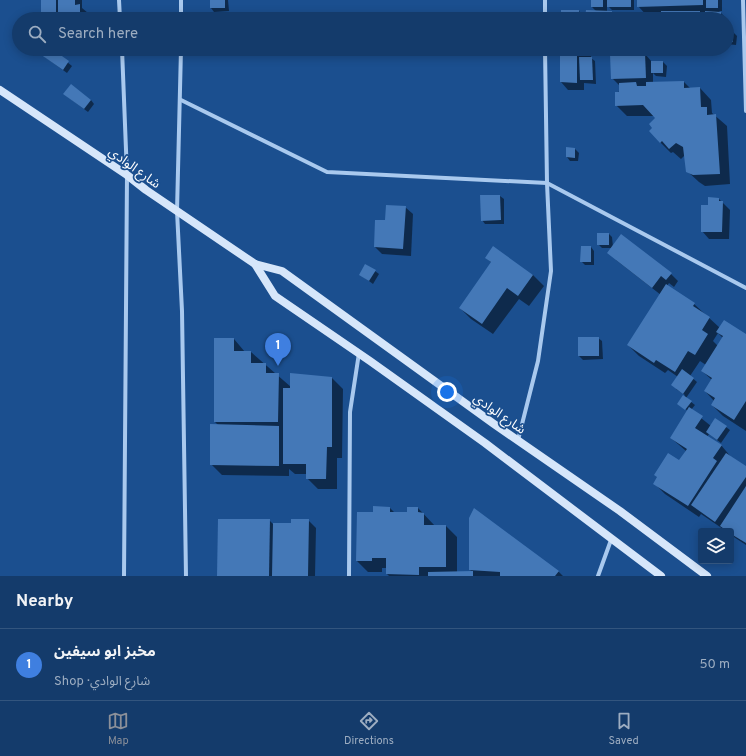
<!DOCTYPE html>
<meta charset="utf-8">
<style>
body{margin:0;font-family:Overpass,"Noto Sans Arabic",sans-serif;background:#214673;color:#f1f3f6}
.controls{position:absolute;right:12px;bottom:12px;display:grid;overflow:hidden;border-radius:4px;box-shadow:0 2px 10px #0003}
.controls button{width:36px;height:36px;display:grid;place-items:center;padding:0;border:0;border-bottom:1px solid #33557e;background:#143b6b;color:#f1f3f6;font:20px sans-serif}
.you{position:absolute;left:447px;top:392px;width:14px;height:14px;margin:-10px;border:3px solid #fff;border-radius:50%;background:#1a73e8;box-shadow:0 0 0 6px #1a73e833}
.badge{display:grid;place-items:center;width:26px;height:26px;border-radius:50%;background:#8c9099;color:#fff;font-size:13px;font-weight:700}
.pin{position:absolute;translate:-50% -33px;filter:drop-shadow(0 1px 2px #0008)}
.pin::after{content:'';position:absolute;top:21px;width:14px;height:12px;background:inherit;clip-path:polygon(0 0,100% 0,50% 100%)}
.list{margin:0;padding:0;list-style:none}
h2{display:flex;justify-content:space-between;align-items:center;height:52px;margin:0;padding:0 16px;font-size:17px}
h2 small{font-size:13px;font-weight:400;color:#9dadc1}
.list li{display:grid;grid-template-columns:26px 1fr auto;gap:12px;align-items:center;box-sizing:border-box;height:72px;padding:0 16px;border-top:1px solid #33557e}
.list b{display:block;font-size:15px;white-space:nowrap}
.list p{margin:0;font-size:13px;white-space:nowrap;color:#9dadc1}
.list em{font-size:13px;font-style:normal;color:#9dadc1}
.icon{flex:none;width:22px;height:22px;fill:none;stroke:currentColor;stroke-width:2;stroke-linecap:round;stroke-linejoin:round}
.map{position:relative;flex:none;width:746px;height:576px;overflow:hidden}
.search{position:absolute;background:#143b6b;box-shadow:0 2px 10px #0003;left:12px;right:12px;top:12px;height:44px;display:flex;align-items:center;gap:10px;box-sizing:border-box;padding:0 14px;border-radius:22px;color:#9dadc1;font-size:15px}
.sheet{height:124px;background:#143b6b}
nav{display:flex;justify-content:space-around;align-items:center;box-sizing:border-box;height:56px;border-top:1px solid #33557e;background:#143b6b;font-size:11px;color:#9dadc1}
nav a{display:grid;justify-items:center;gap:2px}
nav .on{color:#8c9099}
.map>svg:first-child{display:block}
.shadow{fill:#0007;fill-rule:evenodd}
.building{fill:#4478b7}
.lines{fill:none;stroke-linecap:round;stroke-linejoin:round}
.street{stroke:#a9c9ee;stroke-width:4}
.secondary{stroke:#d6e6fa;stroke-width:8}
.labels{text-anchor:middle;stroke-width:3.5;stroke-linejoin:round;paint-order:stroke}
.street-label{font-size:13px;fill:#fff;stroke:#1b4f8f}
</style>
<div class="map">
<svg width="746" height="576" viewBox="0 0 746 576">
<rect width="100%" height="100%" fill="#1b4f8f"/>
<!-- shadow -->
<g class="shadow">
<polygon points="42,0 82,0 82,8 88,13 88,19 42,19"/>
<polygon points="211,0 228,0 229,11 214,12 211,8"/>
<polygon points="592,0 634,0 634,10 612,10 607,5 607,12 611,12 615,15 615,19 586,19 597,12 592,7"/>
<polygon points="638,0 722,0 722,11 719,11 724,16 724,19 649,18 638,6"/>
<polygon points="579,11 582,15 582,19 562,19"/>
<polygon points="727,32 733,32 737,36 736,45 727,44"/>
<polygon points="45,49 51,49 72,66 67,73 45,57"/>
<polygon points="61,49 87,49 87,55 67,55"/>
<polygon points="561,49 588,49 591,52 591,58 595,61 596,84 584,83 584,90 568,90 561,82"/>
<polygon points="599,49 616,49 616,55 645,54 652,62 663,62 667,66 666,77 656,76 653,73 653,83 684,82 691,89 700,88 711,100 712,113 727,126 730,184 705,186 699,182 687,171 685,155 681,159 673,152 671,153 660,142 657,118 654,116 627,116 616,105 620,86 612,78 611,55 603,55"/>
<polygon points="642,49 652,49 652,52 645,52"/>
<polygon points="665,49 707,49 707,54 670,54"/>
<polygon points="68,97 91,100 94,104 88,112"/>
<polygon points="567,148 575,149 579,153 578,161 570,161 567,157"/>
<polygon points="500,196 504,199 504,224 485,224 482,220"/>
<polygon points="719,199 730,210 729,239 709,239 702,231 709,206"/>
<polygon points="405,207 413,214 411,256 382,254 375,247 386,221"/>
<path d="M 609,234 L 612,237 L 613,247 L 671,274 L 678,281 L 674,287 L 669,283 L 667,286 L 694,304 L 720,328 L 746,335 L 746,431 L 723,416 L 712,405 L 714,401 L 705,391 L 712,380 L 702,371 L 706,365 L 700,361 L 690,376 L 697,382 L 686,398 L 695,405 L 691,410 L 711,426 L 726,427 L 730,430 L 721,443 L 709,434 L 707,437 L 721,445 L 731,457 L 746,467 L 746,545 L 731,535 L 731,531 L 726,531 L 701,514 L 699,517 L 665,494 L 654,483 L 679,462 L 686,451 L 671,438 L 688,411 L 679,404 L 685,395 L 676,389 L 678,377 L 668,370 L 665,373 L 639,356 L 628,345 L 661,295 L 616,260 L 612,248 L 602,248 L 598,244 ZM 718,333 L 723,338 L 718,346 L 713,341 Z"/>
<polygon points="591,247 594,251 594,265 585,265 581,261"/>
<polygon points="486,258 533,275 544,286 529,306 519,299 493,334 471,319 460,308 492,263"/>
<polygon points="375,271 379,274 373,284 361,275"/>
<polygon points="598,338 602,341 603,359 583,360 579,356"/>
<polygon points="234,339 245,352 251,352 291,387 332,378 343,389 342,458 337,458 337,489 318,489 307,478 307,474 295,474 289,469 289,476 222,475 211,464 219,426 215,422"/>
<polygon points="374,507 390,508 395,513 408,513 418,508 435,526 446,526 457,537 457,573 473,572 470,570 558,571 563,576 389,576 387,574 387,568 382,568 382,572 368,572 357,561 374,513"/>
<polygon points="269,520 273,524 292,524 308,520 316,528 315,576 218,576"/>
</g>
<!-- building -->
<g class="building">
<rect x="41" y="0" width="15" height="19"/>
<polygon points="58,0 75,0 75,5 80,4 80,19 58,19"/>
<rect x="210" y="0" width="15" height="8"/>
<rect x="591" y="0" width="12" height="7"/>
<rect x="607" y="0" width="24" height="7"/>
<polygon points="637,0 703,0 703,5 637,7"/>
<rect x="706" y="0" width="12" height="8"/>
<rect x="561" y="10" width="18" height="9"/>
<polygon points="586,10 612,11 612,19 585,19"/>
<rect x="661" y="11" width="39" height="8"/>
<polygon points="705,11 721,12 721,19 705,19"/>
<rect x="727" y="31" width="6" height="11"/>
<polygon points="44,49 52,49 69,61 63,70 40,54"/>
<polygon points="560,49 584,49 584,54 577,54 577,83 560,82"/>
<polygon points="598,49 613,49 613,51 598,52"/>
<polygon points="645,53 646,78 611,79 610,54"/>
<polygon points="579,57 592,57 593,80 580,80"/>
<rect x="651" y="61" width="12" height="12"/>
<polygon points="684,81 684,88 700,87 701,107 707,107 707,115 716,114 720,174 693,175 686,172 683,147 676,143 669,149 662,141 660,143 649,131 652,128 649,124 655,118 643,105 615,106 615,92 619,92 619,83 636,82 637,86 646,86 646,82"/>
<polygon points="71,84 91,100 84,109 63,94"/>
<polygon points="566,147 575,148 575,158 566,157"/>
<polygon points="480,195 500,195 501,220 481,221"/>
<polygon points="708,197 719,198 719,201 723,201 722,232 701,232 701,205 708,205"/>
<polygon points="386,205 406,206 403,249 374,247 375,220 385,220"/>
<rect x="597" y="233" width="12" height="12"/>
<polygon points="621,234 672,273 666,280 661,276 652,288 607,253"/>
<polygon points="493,246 533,275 518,296 507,288 482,324 459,308 491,262 485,258"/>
<polygon points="581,246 591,246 591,262 580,262"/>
<polygon points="365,264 376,270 369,281 359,275"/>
<polygon points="666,284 695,303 693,306 710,317 702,330 708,334 695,355 688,351 675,372 656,360 654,363 627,345"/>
<polygon points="724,320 746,334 746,401 734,420 711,405 715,398 704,391 712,378 701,371 723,336 716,332"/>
<rect x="578" y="337" width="21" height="19"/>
<polygon points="214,338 234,338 234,351 251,351 251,363 266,363 266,373 279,373 278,422 214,422"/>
<polygon points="682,369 694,378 683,394 671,385"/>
<polygon points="290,373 332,377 332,447 327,447 326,479 306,479 306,464 283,464 283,388 290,388"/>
<polygon points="683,395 692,401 685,410 677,404"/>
<polygon points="689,407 703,416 695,428 722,445 713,458 717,461 688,506 653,484 657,477 654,475 668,453 679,460 687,449 670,438"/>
<polygon points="715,418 727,426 717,440 706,432"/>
<polygon points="210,424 279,426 279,466 210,465"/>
<polygon points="726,453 746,466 746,477 715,522 691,505"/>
<polygon points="746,486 746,543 731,534 731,531 727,531 720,526"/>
<polygon points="373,506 390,507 390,512 407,512 407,507 418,507 418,512 424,513 424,525 446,525 446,567 419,567 419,575 386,574 386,558 372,558 372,561 356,561 357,512 373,512"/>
<polygon points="474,508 559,571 555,576 500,576 500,572 469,570 469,518"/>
<polygon points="218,519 270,519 269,576 217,576"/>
<polygon points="291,519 309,519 308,576 272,576 273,523 291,523"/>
<polygon points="473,571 473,576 428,576 428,572"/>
</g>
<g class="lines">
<!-- street -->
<g class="street">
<polyline points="119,0 120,19"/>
<polyline points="181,0 181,19"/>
<polyline points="545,0 545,19"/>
<polyline points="743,0 746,111"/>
<polyline points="122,49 127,175 124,576"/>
<polyline points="181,49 177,211 182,311 186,576"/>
<polyline points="181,100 327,172 547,183 746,288"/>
<polyline points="518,440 538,361 551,271 547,183 545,49"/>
<polyline points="349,576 350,412 359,353"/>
<polyline points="598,576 611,540"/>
</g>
<!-- secondary -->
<g class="secondary">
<polyline points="0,90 127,175 146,190 255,264 282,271 494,424 620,511 707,576"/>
<polyline points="255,264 275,296 370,361 485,443 661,576"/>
</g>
</g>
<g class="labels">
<!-- street labels -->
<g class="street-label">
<text transform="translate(135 167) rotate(36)" y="5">شارع الوادي</text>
<text transform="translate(500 413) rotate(35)" y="5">شارع الوادي</text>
</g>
</g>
</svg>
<div class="controls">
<button><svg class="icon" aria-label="layers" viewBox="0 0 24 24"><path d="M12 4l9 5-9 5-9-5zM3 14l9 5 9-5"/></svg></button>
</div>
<div class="you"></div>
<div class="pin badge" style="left:278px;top:366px;background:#3f7fe0">1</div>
<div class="search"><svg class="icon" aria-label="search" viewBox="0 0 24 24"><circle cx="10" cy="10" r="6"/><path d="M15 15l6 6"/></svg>Search here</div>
</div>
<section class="sheet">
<h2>Nearby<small></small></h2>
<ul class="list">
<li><span class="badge" style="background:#3f7fe0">1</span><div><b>مخبز ابو سيفين</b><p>Shop · شارع الوادي</p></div><em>50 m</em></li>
</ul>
</section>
<nav>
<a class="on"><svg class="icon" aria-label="map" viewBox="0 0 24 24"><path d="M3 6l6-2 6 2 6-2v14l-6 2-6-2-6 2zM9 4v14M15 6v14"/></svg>Map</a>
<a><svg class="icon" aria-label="directions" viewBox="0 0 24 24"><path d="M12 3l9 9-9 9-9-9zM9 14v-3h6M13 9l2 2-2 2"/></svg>Directions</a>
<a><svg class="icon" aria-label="saved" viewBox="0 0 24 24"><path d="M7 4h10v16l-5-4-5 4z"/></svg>Saved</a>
</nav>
